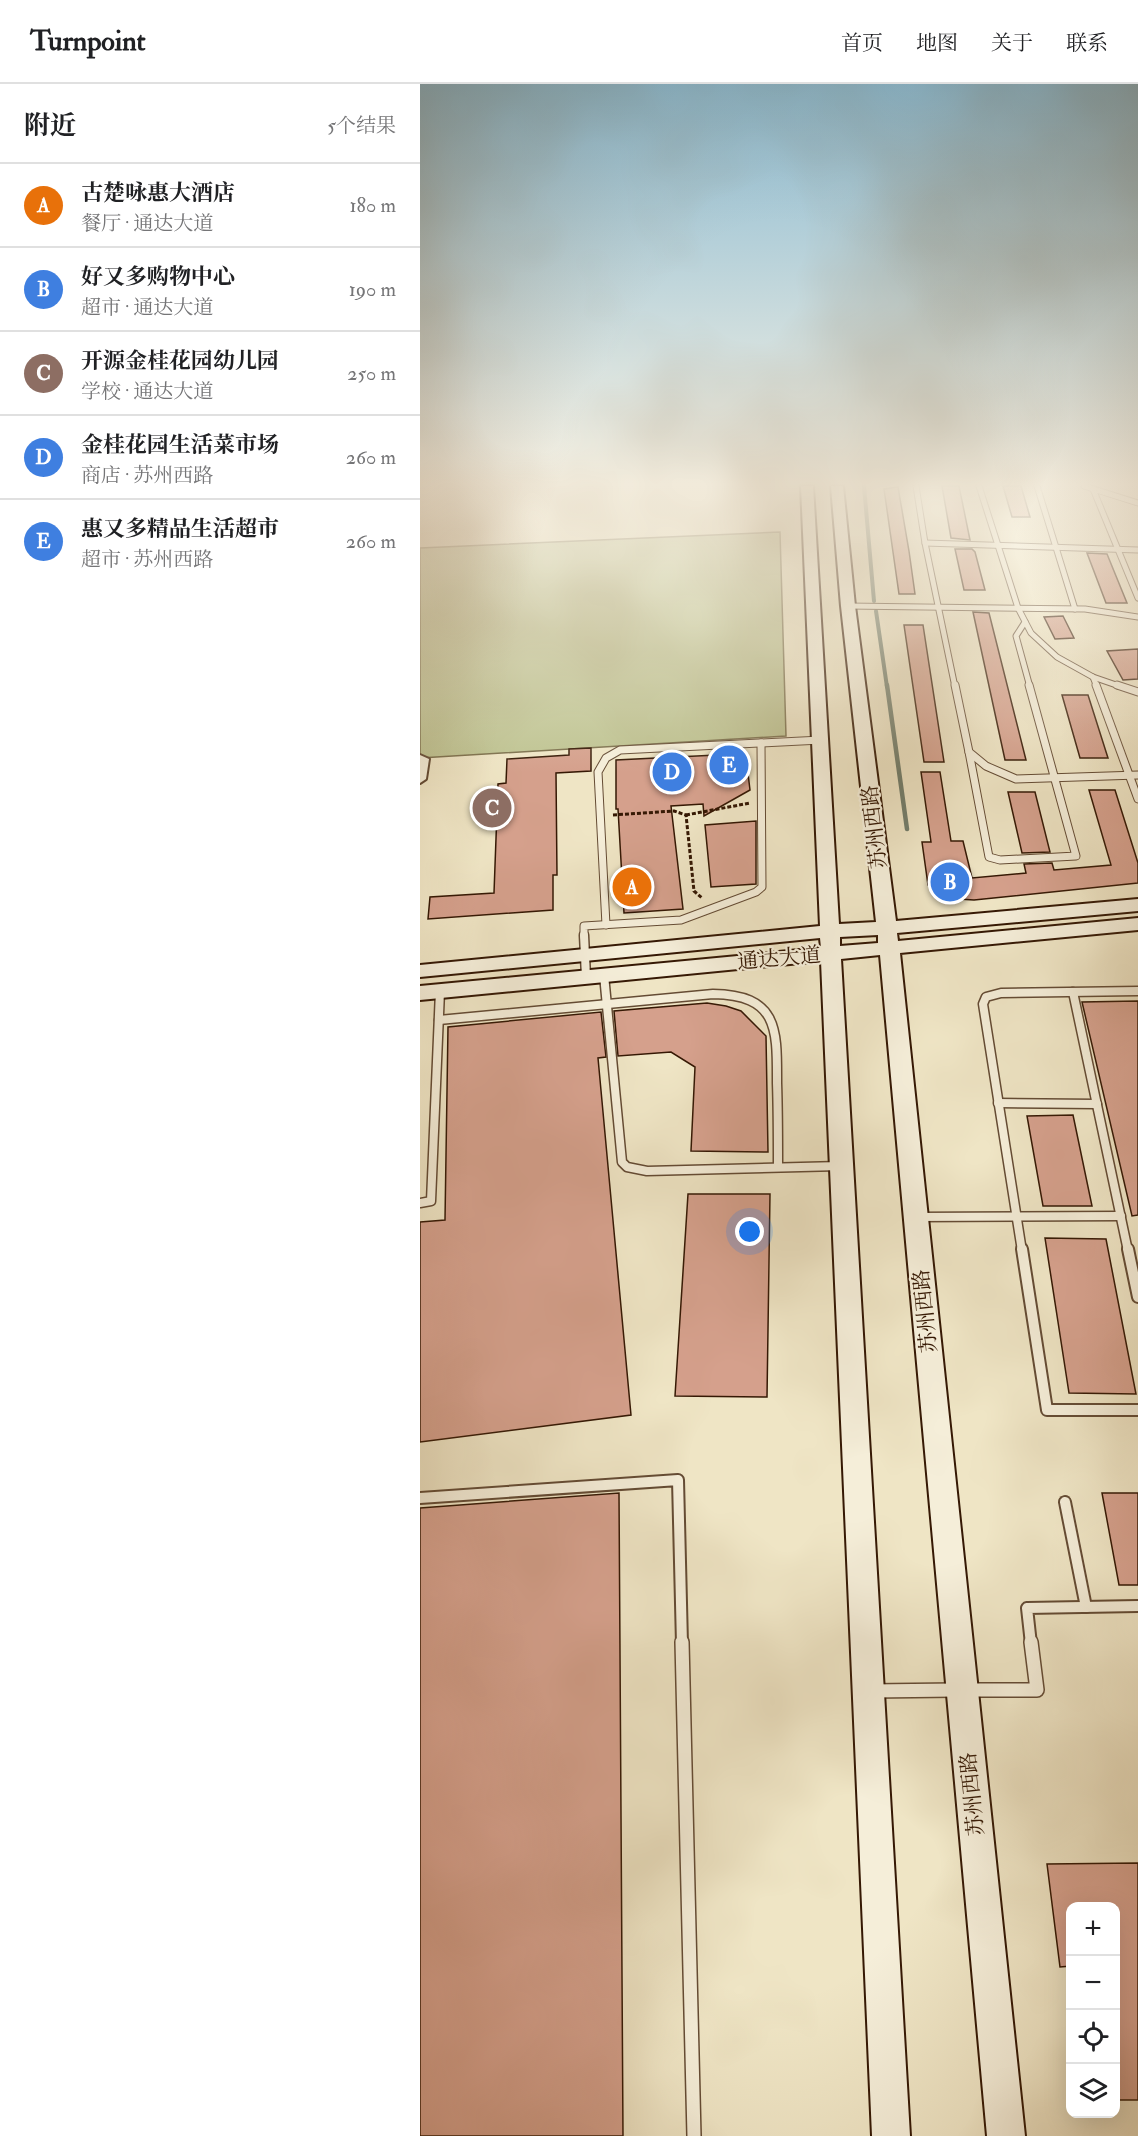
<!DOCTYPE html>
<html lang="zh">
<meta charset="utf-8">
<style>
body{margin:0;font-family:"IM FELL Double Pica","Noto Serif SC",serif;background:#f2f2f2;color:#202124}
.controls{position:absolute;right:18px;bottom:18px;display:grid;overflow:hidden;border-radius:12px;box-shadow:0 6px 24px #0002}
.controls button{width:54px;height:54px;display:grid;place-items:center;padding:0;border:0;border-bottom:2px solid #e0e0e0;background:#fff;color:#202124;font:30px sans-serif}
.you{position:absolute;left:330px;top:1148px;width:21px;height:21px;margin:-15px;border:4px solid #fff;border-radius:50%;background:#1a73e8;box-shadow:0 0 0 9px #1a73e833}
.badge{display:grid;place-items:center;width:39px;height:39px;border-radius:50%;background:#8f2418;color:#fff;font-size:20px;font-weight:700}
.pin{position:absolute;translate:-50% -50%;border:3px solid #fff;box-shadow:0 2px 6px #0006}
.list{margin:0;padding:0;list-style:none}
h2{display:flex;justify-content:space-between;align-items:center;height:78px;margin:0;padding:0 24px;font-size:26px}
h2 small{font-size:20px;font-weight:400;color:#757577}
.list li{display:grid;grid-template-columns:39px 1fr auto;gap:18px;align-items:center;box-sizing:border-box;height:84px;padding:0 24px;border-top:2px solid #e0e0e0}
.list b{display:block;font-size:22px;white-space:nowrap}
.list p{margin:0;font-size:20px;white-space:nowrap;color:#757577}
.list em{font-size:20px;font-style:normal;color:#757577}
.icon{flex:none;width:33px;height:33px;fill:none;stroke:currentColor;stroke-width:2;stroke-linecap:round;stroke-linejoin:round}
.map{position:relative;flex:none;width:718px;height:2052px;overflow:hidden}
header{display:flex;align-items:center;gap:36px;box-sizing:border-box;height:84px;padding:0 30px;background:#fff;border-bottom:2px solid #e0e0e0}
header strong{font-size:28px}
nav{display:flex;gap:33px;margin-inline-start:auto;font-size:21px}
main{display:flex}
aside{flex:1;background:#fff}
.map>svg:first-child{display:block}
.green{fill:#bec391;stroke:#7a6e4a;stroke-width:1.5}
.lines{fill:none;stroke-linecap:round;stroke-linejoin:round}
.stream-far1{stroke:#727d6b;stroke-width:4}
.stream{stroke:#727d6b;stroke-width:4.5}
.building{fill:#d5a08c;stroke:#351804;stroke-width:1.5}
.lane-far4-casing{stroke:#644b34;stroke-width:7}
.lane-far3-casing{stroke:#644b34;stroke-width:9}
.lane-far2-casing{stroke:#644b34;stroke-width:11}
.lane-far1-casing{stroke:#644b34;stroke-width:14}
.lane-casing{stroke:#644b34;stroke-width:16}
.street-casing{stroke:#644b34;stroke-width:4}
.secondary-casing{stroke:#351804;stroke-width:4}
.path{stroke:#351804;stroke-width:3;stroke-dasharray:4 2;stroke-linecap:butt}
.lane-far4{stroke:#f5eed9;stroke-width:5}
.lane-far3{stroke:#f5eed9;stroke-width:7}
.lane-far2{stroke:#f5eed9;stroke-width:8}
.lane-far1{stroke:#f5eed9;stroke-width:10}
.lane{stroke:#f5eed9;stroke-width:13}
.street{fill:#f5eed9;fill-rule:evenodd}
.secondary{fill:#f5eed9;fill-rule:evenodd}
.labels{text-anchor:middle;stroke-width:4.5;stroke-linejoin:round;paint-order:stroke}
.street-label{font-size:21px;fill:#351804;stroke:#f5eed9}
</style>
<header>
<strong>Turnpoint</strong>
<nav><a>首页</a><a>地图</a><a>关于</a><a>联系</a></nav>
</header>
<main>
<aside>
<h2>附近<small>5个结果</small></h2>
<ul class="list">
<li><span class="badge" style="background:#e8710a">A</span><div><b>古楚咏惠大酒店</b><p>餐厅 · 通达大道</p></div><em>180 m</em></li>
<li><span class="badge" style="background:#3f7fe0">B</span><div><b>好又多购物中心</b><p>超市 · 通达大道</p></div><em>190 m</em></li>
<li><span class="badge" style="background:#8d6e63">C</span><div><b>开源金桂花园幼儿园</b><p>学校 · 通达大道</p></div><em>250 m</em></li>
<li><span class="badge" style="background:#3f7fe0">D</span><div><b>金桂花园生活菜市场</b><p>商店 · 苏州西路</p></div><em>260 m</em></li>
<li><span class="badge" style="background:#3f7fe0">E</span><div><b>惠又多精品生活超市</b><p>超市 · 苏州西路</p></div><em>260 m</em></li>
</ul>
</aside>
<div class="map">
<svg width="718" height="2052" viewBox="0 0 718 2052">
<rect width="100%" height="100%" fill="#efe5c5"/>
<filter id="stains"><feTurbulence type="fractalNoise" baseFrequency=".00333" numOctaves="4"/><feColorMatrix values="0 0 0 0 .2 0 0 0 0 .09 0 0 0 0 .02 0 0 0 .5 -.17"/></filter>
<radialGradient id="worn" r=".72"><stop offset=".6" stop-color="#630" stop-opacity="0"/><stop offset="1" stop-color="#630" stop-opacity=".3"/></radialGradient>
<!-- green -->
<polygon class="green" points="360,448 366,652 0,674 0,464"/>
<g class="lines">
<!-- stream-far1 -->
<g class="stream-far1">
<polyline points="444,402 454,517"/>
<polyline points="456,527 467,603"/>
</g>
<!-- stream -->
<polyline class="stream" points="467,601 487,745"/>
</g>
<!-- building -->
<g class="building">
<polygon points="522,402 539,402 550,456 531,454"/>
<polygon points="583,402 601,402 610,433 592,433"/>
<polygon points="478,403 489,467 495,510 479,510 464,405"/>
<polygon points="535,465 552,465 555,468 565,506 544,506"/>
<polygon points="667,469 687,470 707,519 686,519"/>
<polygon points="553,528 569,529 606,676 585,676"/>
<polygon points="643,532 654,554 635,555 624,533"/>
<polygon points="484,541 503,541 524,678 504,678"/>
<polygon points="718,565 718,595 703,596 687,567"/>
<polygon points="642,611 668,611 688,674 660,674"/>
<polygon points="171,664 171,687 136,689 137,791 133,791 133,826 8,835 10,813 74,809 78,700 86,699 87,675 149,671 149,665"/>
<polygon points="317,670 326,673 330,706 284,732 283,720 251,722 263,825 204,829 198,725 196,725 196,676"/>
<polygon points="501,688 520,688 531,757 543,757 552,794 606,789 604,780 632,779 634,786 691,781 669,706 695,706 718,779 718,799 554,816 523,814 515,810 508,801 502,758 511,758"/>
<polygon points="588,708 615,708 630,768 602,769"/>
<polygon points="336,737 336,800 291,803 285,741"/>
<polygon points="718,917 718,1131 712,1132 662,918"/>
<polygon points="287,919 306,922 321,927 346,952 348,1068 271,1067 275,983 251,968 198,972 194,927"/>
<polygon points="181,928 186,973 178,974 211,1331 0,1358 0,1138 25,1136 28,943"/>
<polygon points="653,1031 672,1122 623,1122 607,1032"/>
<polygon points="268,1110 350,1110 347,1313 255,1312"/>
<polygon points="625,1154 686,1155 716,1310 649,1309"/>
<polygon points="199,1409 203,2052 0,2052 0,1424"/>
<polygon points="682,1409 718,1409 718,1501 699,1501"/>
<polygon points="718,1779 718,2016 696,2016 696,1822 651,1822 651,1882 640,1883 627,1780"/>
</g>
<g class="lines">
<defs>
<g id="lane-far4">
<polyline points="496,402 505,459 535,603"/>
<polyline points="559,402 598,524 611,549 637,573 673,593 702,603"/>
<polyline points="617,402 655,525"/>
<polyline points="664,402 718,419"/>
<polyline points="673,405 718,514"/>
<polyline points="505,459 718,466"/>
<polyline points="428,522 665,525 718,533"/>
<polyline points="605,538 596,552 610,603"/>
<polyline points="673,593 677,603"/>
</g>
<g id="lane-far3">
<polyline points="535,601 549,668 566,682 596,695 718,691"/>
<polyline points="676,601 718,715"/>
<polyline points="697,601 718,608"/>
<polyline points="549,668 569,773 580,776 656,772 609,601"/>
<polyline points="186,841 178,688 186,674 200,666 401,656"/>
<polyline points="164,853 164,842 261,836 336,808 342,803 341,659"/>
</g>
<g id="lane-far2">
<polyline points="164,851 166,893"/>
<polyline points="184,891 202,1078 207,1083 227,1087 420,1082"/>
<polyline points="653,908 708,1167"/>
<path d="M 19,936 L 293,910 C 359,911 357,946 357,999 C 358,1027 358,1055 358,1083"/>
<polyline points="578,1019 677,1020"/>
<polyline points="0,1119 11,1117 20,907"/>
<polyline points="497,1133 701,1132"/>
<polyline points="602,1167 563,920 566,913 581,909 718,907"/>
</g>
<g id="lane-far1">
<polyline points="602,1165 627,1326 718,1326"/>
<polyline points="708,1165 718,1213"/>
<polyline points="0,1414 258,1396 262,1560"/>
<polyline points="645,1418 666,1523"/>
<polyline points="611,1560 607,1524 718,1522"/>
</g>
<g id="lane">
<polyline points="262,1558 274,2052"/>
<polyline points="548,1606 617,1606 611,1558"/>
<polyline points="452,1607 535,1606"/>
</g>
<polygon id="street" points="0,671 9,675 6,695 0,699"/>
<path id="secondary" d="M 381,402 L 393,402 L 419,840 L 456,838 L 421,522 L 411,402 L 423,402 L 435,522 L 476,837 L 718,815 L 718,827 L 477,849 L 478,857 L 718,834 L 718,846 L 480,869 L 605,2052 L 567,2052 L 460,871 L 421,875 L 490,2052 L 452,2052 L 401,877 L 0,916 L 0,902 L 401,864 L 400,854 L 0,893 L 0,881 L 400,842 ZM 458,851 L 458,859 L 420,862 L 420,853 Z"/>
</defs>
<!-- lane-far4 casing -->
<use href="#lane-far4" class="lane-far4-casing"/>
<!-- lane-far3 casing -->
<use href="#lane-far3" class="lane-far3-casing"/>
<!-- lane-far2 casing -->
<use href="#lane-far2" class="lane-far2-casing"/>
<!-- lane-far1 casing -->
<use href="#lane-far1" class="lane-far1-casing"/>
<!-- lane casing -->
<use href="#lane" class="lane-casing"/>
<!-- street casing -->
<use href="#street" class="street-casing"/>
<!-- secondary casing -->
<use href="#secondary" class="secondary-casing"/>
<!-- path -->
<g class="path">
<polyline points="193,731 254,727 266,731 274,807 282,814"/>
<polyline points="266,731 330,719"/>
</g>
<!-- lane-far4 -->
<use href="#lane-far4" class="lane-far4"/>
<!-- lane-far3 -->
<use href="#lane-far3" class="lane-far3"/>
<!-- lane-far2 -->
<use href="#lane-far2" class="lane-far2"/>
<!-- lane-far1 -->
<use href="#lane-far1" class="lane-far1"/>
<!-- lane -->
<use href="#lane" class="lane"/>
<!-- street -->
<use href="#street" class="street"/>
<!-- secondary -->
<use href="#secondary" class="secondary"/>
</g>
<!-- sky -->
<linearGradient id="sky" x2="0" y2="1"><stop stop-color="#89b9d1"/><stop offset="0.58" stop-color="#f8f3e5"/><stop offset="1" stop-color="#f8f3e5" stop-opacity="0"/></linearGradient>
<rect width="718" height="689" fill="url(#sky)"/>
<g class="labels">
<!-- street labels -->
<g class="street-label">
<text transform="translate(454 743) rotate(-97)" y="7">苏州西路</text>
<text transform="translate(359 874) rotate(-5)" y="7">通达大道</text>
<text transform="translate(505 1227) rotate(-96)" y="7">苏州西路</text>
<text transform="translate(552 1710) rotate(-96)" y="7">苏州西路</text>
</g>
</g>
<rect width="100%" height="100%" filter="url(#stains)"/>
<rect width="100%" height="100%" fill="url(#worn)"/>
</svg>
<div class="controls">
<button>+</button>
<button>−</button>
<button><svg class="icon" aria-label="locate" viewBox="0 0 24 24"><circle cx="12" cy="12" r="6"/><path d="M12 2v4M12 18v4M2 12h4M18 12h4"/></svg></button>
<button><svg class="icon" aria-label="layers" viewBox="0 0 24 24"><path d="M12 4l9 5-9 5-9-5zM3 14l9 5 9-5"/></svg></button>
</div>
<div class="you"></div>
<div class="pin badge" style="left:212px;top:803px;background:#e8710a">A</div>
<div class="pin badge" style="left:530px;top:798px;background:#3f7fe0">B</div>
<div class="pin badge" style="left:72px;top:724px;background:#8d6e63">C</div>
<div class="pin badge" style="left:252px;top:688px;background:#3f7fe0">D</div>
<div class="pin badge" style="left:309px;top:681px;background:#3f7fe0">E</div>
</div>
</main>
